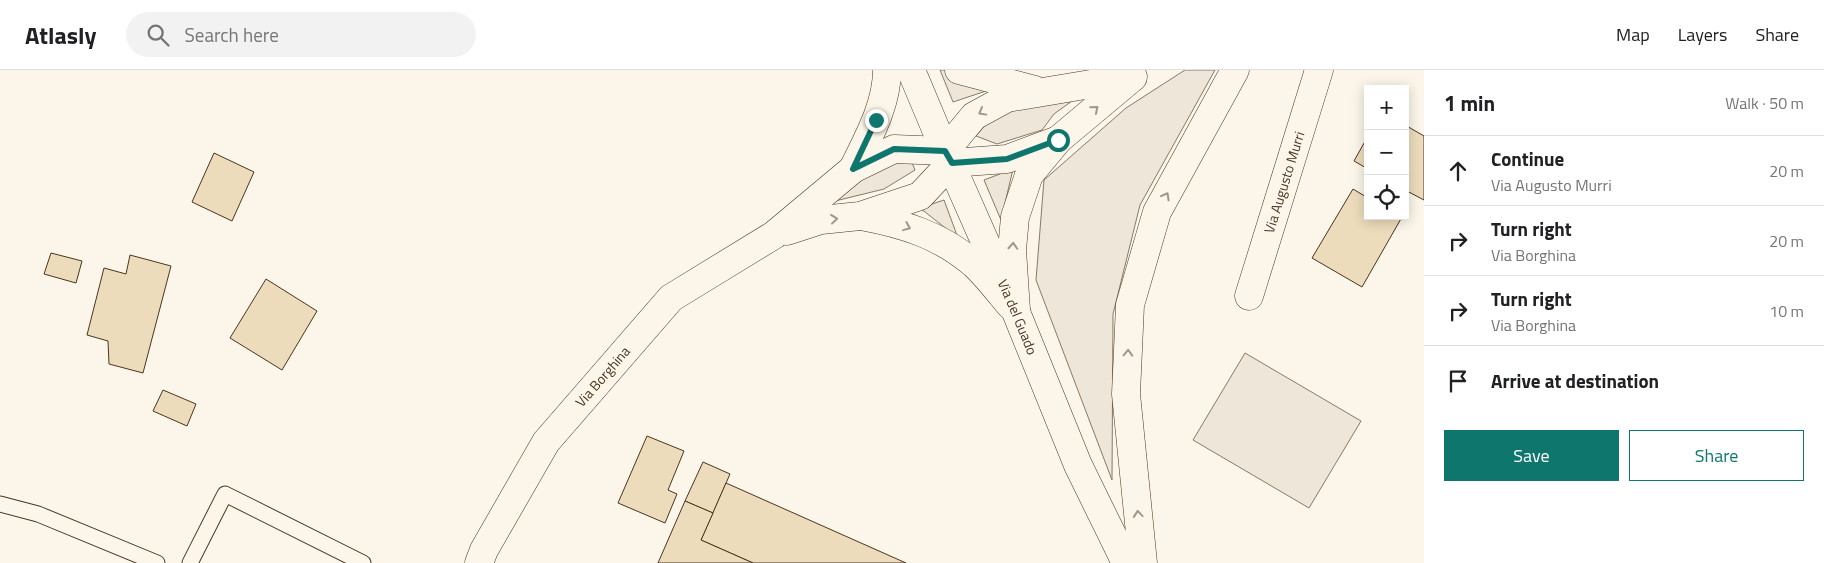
<!DOCTYPE html>
<meta charset="utf-8">
<style>
body{margin:0;font-family:"Titillium Web",sans-serif;background:#f2f2f2;color:#202124}
.controls{position:absolute;right:15px;top:15px;display:grid;overflow:hidden;border-radius:0px;box-shadow:0 2px 12px #0003}
.controls button{width:45px;height:45px;display:grid;place-items:center;padding:0;border:0;border-bottom:1px solid #e0e0e0;background:#fff;color:#202124;font:25px sans-serif}
.stop{position:absolute;width:15px;height:15px;margin:-11px;border:4px solid #0f766e;border-radius:50%;background:#fff}
.stop.end{background:#0f766e;border-color:#fff;box-shadow:0 1px 5px #0008}
.list{margin:0;padding:0;list-style:none}
h2{display:flex;justify-content:space-between;align-items:center;height:65px;margin:0;padding:0 20px;font-size:21px}
h2 small{font-size:16px;font-weight:400;color:#757577}
.list li{display:grid;grid-template-columns:32px 1fr auto;gap:15px;align-items:center;box-sizing:border-box;height:70px;padding:0 20px;border-top:1px solid #e0e0e0}
.list b{display:block;font-size:19px;white-space:nowrap}
.list p{margin:0;font-size:16px;white-space:nowrap;color:#757577}
.list em{font-size:16px;font-style:normal;color:#757577}
.actions{display:flex;gap:10px;padding:15px 20px}
.actions a{flex:1;padding:11px 0;border:1px solid #0f766e;border-radius:0px;text-align:center;font-size:18px;color:#0f766e}
.actions .main{background:#0f766e;color:#fff}
.icon{flex:none;width:28px;height:28px;fill:none;stroke:currentColor;stroke-width:2;stroke-linecap:round;stroke-linejoin:round}
.map{position:relative;flex:none;width:1424px;height:493px;overflow:hidden}
header{display:flex;align-items:center;gap:30px;box-sizing:border-box;height:70px;padding:0 25px;background:#fff;border-bottom:1px solid #e0e0e0}
header strong{font-size:24px}
nav{display:flex;gap:28px;margin-inline-start:auto;font-size:18px}
.search{width:350px;height:45px;background:#f2f2f2;display:flex;align-items:center;gap:12px;box-sizing:border-box;padding:0 18px;border-radius:28px;color:#757577;font-size:19px}
main{display:flex}
aside{flex:1;background:#fff}
.map>svg:first-child{display:block}
.green{fill:#ede6d9;stroke:#887966}
.building{fill:#ecdcbc;stroke:#4a3520}
.lines{fill:none;stroke-linecap:round;stroke-linejoin:round}
.service-casing{stroke:#4a3520;stroke-width:17}
.minor-casing{stroke:#4a3520;stroke-width:29}
.tertiary-casing{stroke:#4a3520;stroke-width:29}
.service{stroke:#fbf6e9;stroke-width:15}
.minor{stroke:#fbf6e9;stroke-width:28}
.tertiary{stroke:#fbf6e9;stroke-width:28}
.oneway{stroke:#a29684}
.route{stroke:#0f766e;stroke-width:6}
.labels{text-anchor:middle;stroke-width:4;stroke-linejoin:round;paint-order:stroke}
.street-label{font-size:14px;fill:#4a3520;stroke:#fbf6e9}
</style>
<header>
<strong>Atlasly</strong>
<div class="search"><svg class="icon" aria-label="search" viewBox="0 0 24 24"><circle cx="10" cy="10" r="6"/><path d="M15 15l6 6"/></svg>Search here</div>
<nav><a>Map</a><a>Layers</a><a>Share</a></nav>
</header>
<main>
<div class="map">
<svg width="1424" height="493" viewBox="0 0 1424 493">
<rect width="100%" height="100%" fill="#fbf6e9"/>
<!-- green -->
<g class="green">
<polygon points="940,0 945,0 986,21 953,32"/>
<polygon points="1185,0 1215,0 1140,135 1113,244 1112,410 1036,210 1044,110 1126,38"/>
<polygon points="1048,31 1072,31 1054,44 1042,60 997,74 976,66 994,45"/>
<polygon points="911,90 915,100 884,119 831,132 885,93"/>
<polygon points="1013,99 1001,150 984,110"/>
<polygon points="944,130 958,168 920,138"/>
<polygon points="1245,283 1361,351 1309,438 1193,370"/>
</g>
<!-- building -->
<g class="building">
<polygon points="1405,55 1424,66 1424,130 1405,120"/>
<polygon points="1368,66 1368,99 1354,91"/>
<polygon points="214,83 254,102 232,151 192,132"/>
<polygon points="1353,119 1368,128 1368,146 1402,147 1362,217 1312,188"/>
<polygon points="51,183 82,191 76,213 44,204"/>
<polygon points="130,185 171,196 143,303 109,294 108,271 87,265 104,198 126,204"/>
<polygon points="266,209 317,241 282,300 230,268"/>
<polygon points="163,320 196,334 187,356 153,341"/>
<polygon points="647,366 684,381 668,420 677,424 665,453 618,433"/>
<polygon points="703,392 730,404 713,443 685,431"/>
<polygon points="726,413 906,493 753,493 701,470"/>
<polygon points="685,431 713,443 701,470 753,493 658,493"/>
</g>
<g class="lines">
<defs>
<g id="service">
<polyline points="0,434 38,444 157,493"/>
<polyline points="190,493 225,424 363,493"/>
</g>
<g id="minor">
<polyline points="959,0 1035,20"/>
<path d="M 853,99 C 868,68 887,35 887,0"/>
<path d="M 861,146 C 904,154 940,165 974,194 C 987,206 999,222 1010,235"/>
<polyline points="787,161 821,150 860,146 920,126 951,93 1007,89 1058,70"/>
<path id="s1" d="M 1249,226 L 1319,0"/>
<polyline points="1016,240 1012,180 1015,147 1029,105 1058,70 1132,8"/>
<path id="s2" d="M 479,493 L 484,480 L 546,372 L 671,228 L 774,165 L 853,99 L 894,79 L 945,81 L 974,46 L 1007,28 L 1133,7"/>
</g>
<g id="tertiary">
<path id="s3" d="M 911,0 L 945,81 L 1016,242 L 1078,395 L 1126,493"/>
<polyline points="1143,493 1126,324 1130,235 1157,142 1235,0"/>
</g>
</defs>
<!-- service casing -->
<use href="#service" class="service-casing"/>
<!-- minor casing -->
<use href="#minor" class="minor-casing"/>
<!-- tertiary casing -->
<use href="#tertiary" class="tertiary-casing"/>
<!-- service -->
<use href="#service" class="service"/>
<!-- minor -->
<use href="#minor" class="minor"/>
<!-- tertiary -->
<use href="#tertiary" class="tertiary"/>
</g>
<!-- one-way arrows -->
<defs><path id="oneway-chevron" d="M-2-3.5L2.5 0L-2 3.5" fill="none" stroke-width="1.6" stroke-linecap="round" stroke-linejoin="round" transform="scale(1.25)"/></defs>
<g class="oneway">
<use href="#oneway-chevron" transform="translate(1095 39) rotate(-40)"/>
<use href="#oneway-chevron" transform="translate(982 42) rotate(151)"/>
<use href="#oneway-chevron" transform="translate(1166 126) rotate(-61)"/>
<use href="#oneway-chevron" transform="translate(834 149) rotate(-6)"/>
<use href="#oneway-chevron" transform="translate(907 157) rotate(22)"/>
<use href="#oneway-chevron" transform="translate(1013 176) rotate(-87)"/>
<use href="#oneway-chevron" transform="translate(1128 283) rotate(-88)"/>
<use href="#oneway-chevron" transform="translate(1138 444) rotate(-95)"/>
</g>
<g class="lines">
<!-- route -->
<polyline class="route" points="876,50 853,99 894,79 945,81 952,93 1007,89 1058,70"/>
</g>
<g class="labels">
<!-- street labels -->
<g class="street-label">
<text dy="5" stroke="none"><textPath href="#s1" startOffset="119">Via Augusto Murri</textPath></text>
<text dy="5" stroke="none"><textPath href="#s3" startOffset="269">Via del Guado</textPath></text>
<text dy="5" stroke="none"><textPath href="#s2" startOffset="225">Via Borghina</textPath></text>
</g>
</g>
</svg>
<div class="controls">
<button>+</button>
<button>−</button>
<button><svg class="icon" aria-label="locate" viewBox="0 0 24 24"><circle cx="12" cy="12" r="6"/><path d="M12 2v4M12 18v4M2 12h4M18 12h4"/></svg></button>
</div>
<div class="stop" style="left:1058px;top:70px"></div>
<div class="stop end" style="left:876px;top:50px"></div>
</div>
<aside>
<h2>1 min<small>Walk · 50 m</small></h2>
<ul class="list">
<li><svg class="icon" aria-label="ahead" viewBox="0 0 24 24"><path d="M12 20V5M6 11l6-6 6 6"/></svg><div><b>Continue</b><p>Via Augusto Murri</p></div><em>20 m</em></li>
<li><svg class="icon" aria-label="right" viewBox="0 0 24 24"><path d="M7 20v-9h11M14 6l5 5-5 5"/></svg><div><b>Turn right</b><p>Via Borghina</p></div><em>20 m</em></li>
<li><svg class="icon" aria-label="right" viewBox="0 0 24 24"><path d="M7 20v-9h11M14 6l5 5-5 5"/></svg><div><b>Turn right</b><p>Via Borghina</p></div><em>10 m</em></li>
<li><svg class="icon" aria-label="arrive" viewBox="0 0 24 24"><path d="M6 21V4h12l-3 4 3 4H6"/></svg><div><b>Arrive at destination</b></div></li>
</ul>
<div class="actions"><a class="main">Save</a><a>Share</a></div>
</aside>
</main>
